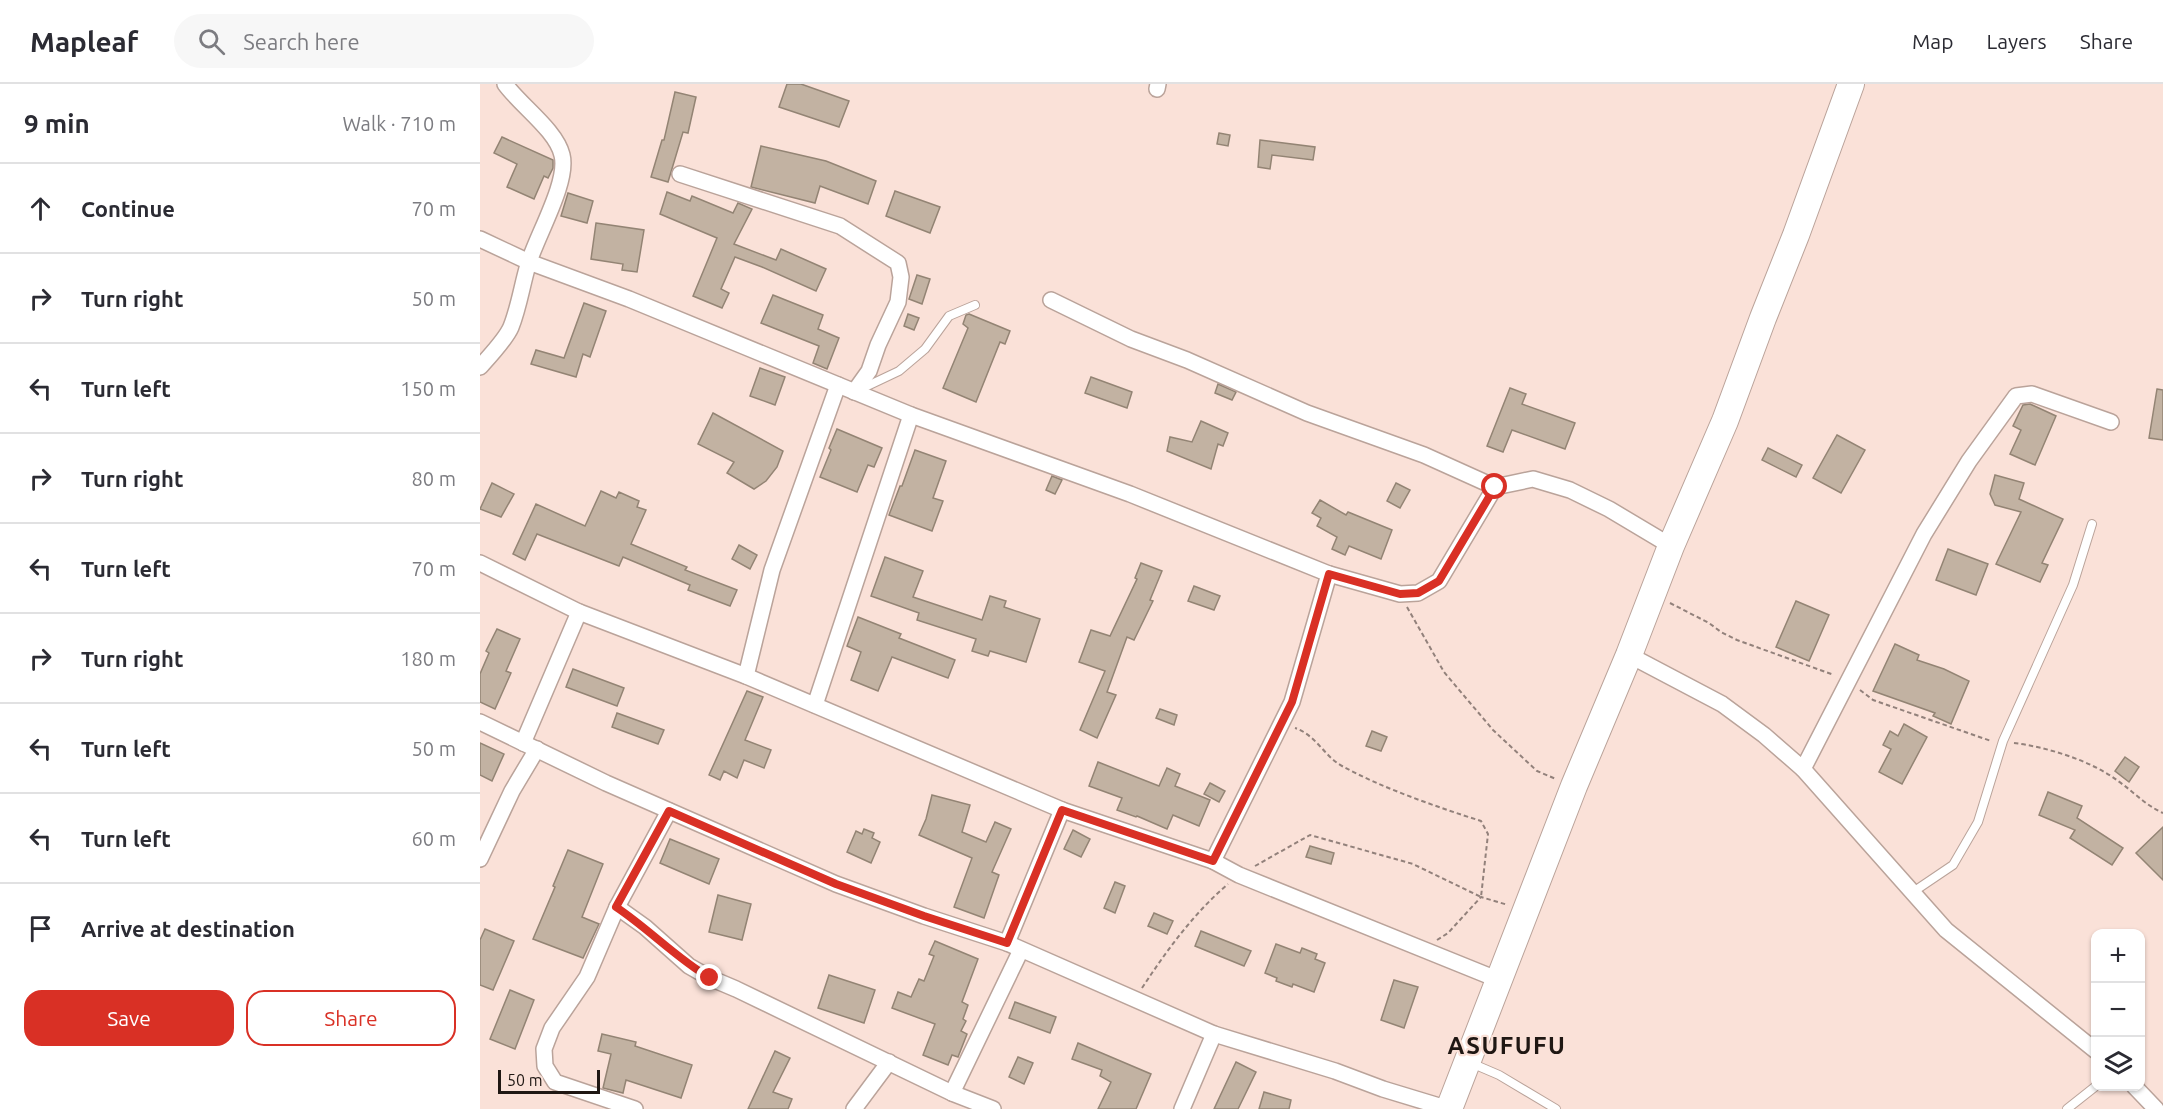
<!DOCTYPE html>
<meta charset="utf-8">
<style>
body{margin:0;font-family:Ubuntu,sans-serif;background:#f7f7f7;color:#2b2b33}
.controls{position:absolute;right:18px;bottom:18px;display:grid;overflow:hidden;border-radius:12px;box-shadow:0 2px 4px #0004}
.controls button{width:54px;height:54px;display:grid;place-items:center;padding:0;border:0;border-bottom:2px solid #e1e1e2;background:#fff;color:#2b2b33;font:30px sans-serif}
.scale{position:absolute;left:18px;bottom:15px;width:102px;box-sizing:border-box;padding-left:6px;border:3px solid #1f1713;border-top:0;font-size:16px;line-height:21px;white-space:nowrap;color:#1f1713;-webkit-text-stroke:4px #fae1d8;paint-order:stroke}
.stop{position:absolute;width:18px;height:18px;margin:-14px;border:4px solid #d93025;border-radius:50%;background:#fff}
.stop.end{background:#d93025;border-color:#fff;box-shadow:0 2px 6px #0008}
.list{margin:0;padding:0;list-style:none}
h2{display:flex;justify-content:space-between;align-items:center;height:78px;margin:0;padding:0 24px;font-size:26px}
h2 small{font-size:20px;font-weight:400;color:#7c7c81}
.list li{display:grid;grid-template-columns:39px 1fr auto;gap:18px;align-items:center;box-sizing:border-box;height:90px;padding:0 24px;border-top:2px solid #e1e1e2}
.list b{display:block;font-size:22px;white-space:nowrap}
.list em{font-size:20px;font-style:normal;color:#7c7c81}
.actions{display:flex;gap:12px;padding:18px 24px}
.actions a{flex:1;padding:14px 0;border:2px solid #d93025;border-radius:18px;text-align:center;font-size:21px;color:#d93025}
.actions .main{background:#d93025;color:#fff}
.icon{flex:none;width:33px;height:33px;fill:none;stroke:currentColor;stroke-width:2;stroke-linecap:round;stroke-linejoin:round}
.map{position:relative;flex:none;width:1683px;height:1025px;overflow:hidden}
header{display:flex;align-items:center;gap:36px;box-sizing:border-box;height:84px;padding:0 30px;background:#fff;border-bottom:2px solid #e1e1e2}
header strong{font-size:28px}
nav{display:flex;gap:33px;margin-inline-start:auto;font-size:21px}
.search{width:420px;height:54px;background:#f7f7f7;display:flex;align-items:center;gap:15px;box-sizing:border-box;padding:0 21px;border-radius:33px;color:#7c7c81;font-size:22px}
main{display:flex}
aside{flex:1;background:#fff}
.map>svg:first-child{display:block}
.building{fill:#c2b2a2;stroke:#938474;stroke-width:1.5}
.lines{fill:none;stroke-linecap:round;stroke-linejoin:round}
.service-casing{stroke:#baa39a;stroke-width:10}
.minor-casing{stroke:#baa39a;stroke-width:18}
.trunk-casing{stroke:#baa39a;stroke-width:28}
.path{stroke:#92817b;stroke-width:2;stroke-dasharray:4.5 3;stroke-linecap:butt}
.service{stroke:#fff;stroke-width:8}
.minor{stroke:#fff;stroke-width:15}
.trunk{stroke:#fff;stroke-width:26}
.route{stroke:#d93025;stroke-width:8}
.labels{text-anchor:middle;stroke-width:4.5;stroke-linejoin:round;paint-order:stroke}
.district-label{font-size:24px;font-weight:bold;letter-spacing:1.5px;fill:#1f1713;stroke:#fae1d8}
</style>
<header>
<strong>Mapleaf</strong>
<div class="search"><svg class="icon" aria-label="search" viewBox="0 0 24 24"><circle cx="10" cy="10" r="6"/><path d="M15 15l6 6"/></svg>Search here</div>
<nav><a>Map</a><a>Layers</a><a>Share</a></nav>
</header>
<main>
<aside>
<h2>9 min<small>Walk · 710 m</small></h2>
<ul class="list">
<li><svg class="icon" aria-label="ahead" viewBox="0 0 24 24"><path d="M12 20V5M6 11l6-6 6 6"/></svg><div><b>Continue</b></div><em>70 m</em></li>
<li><svg class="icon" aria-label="right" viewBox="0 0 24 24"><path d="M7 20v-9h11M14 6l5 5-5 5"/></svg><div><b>Turn right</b></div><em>50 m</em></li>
<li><svg class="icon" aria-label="left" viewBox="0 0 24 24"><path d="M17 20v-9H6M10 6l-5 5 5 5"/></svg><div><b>Turn left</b></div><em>150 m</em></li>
<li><svg class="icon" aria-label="right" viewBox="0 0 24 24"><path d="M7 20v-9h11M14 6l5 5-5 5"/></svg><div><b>Turn right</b></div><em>80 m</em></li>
<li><svg class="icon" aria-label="left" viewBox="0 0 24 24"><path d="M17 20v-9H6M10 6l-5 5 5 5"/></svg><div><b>Turn left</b></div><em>70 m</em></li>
<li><svg class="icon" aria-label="right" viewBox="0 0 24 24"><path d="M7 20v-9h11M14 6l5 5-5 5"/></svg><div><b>Turn right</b></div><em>180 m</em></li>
<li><svg class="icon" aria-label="left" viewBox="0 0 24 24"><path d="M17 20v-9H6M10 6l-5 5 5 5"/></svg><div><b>Turn left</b></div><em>50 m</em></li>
<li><svg class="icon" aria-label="left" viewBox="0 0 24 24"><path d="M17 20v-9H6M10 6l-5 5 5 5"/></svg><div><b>Turn left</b></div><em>60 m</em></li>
<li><svg class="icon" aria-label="arrive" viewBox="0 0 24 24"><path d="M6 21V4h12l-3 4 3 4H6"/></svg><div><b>Arrive at destination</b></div></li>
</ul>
<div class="actions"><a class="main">Save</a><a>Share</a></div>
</aside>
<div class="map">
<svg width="1683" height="1025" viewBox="0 0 1683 1025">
<rect width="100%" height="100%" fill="#fae1d8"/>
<!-- building -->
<g class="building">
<polygon points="307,0 321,0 369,17 359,43 299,23"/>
<polygon points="195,8 216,13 208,49 203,48 188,98 171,93 182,56 184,56"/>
<polygon points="739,49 750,51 748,62 737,60"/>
<polygon points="22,53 73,76 73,84 68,94 64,92 54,115 27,103 37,80 14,69"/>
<polygon points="780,56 835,63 833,76 792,71 790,85 778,83"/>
<polygon points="281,62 346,77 396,97 388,120 340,102 335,119 271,103"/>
<polygon points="415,107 460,123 450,149 406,132"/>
<polygon points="187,108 210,117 212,112 253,129 258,119 272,125 254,160 296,176 301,165 346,185 336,207 282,183 255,173 241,205 249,209 242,224 213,212 237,154 180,130"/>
<polygon points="88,109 113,117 107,139 81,132"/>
<polygon points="116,139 164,146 157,188 142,186 143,180 111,175"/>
<polygon points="437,191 450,195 442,220 429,215"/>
<polygon points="293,211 343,231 338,245 359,254 347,285 333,279 339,262 281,239"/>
<polygon points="104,219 126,227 110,273 103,270 96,293 51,280 56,266 84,274"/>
<polygon points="428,230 439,234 434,246 424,242"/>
<polygon points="489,230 530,247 525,260 520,258 496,318 463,304 488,244 483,240 486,231"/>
<polygon points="280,284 305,293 295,321 270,312"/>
<polygon points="611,293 652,308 647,324 605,309"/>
<polygon points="738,300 756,308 752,316 735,309"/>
<polygon points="1030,304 1046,310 1042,320 1095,339 1085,365 1032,346 1023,368 1007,362"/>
<polygon points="1677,305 1683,306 1683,356 1669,354"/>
<polygon points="1550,320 1576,332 1555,381 1530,370 1541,346 1533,342 1543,321"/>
<polygon points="233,329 303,367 297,383 286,397 274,405 247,389 254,378 218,360"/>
<polygon points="721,337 748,349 743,362 738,360 731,385 687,367 690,353 712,358"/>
<polygon points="357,345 402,364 394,383 388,381 377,408 340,393 351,366 349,364"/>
<polygon points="1357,351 1385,366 1361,409 1333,394"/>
<polygon points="1288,364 1322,381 1316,393 1282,376"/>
<polygon points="435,366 466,377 453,414 463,417 452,447 409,431 420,402 422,402"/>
<polygon points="1515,391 1544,399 1539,415 1583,435 1562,479 1568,481 1560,498 1516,480 1541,428 1515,421 1510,410"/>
<polygon points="572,392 582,396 575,410 566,406"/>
<polygon points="12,399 34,410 21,433 0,425"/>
<polygon points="916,399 930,406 920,424 907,417"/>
<polygon points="121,407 136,414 139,408 159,417 157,423 166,426 151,460 207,483 205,486 257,506 250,522 208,506 210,501 143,473 139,482 57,450 45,476 33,470 56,420 105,442"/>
<polygon points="840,416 866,431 868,428 912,446 901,475 869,462 865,471 852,465 857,453 837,442 841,434 832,429"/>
<polygon points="259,461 277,471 270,485 252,475"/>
<polygon points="1468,465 1508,480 1496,511 1456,496"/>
<polygon points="405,473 443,487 433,513 502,536 510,512 526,517 524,523 560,535 546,578 510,567 508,572 492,567 496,555 437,536 439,529 391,512"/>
<polygon points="661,479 682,487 670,516 673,517 654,556 647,553 627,608 636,611 617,654 600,646 625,587 599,578 611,546 630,552 657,495 655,494"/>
<polygon points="714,502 740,512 734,526 708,517"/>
<polygon points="1316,517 1349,531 1329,577 1296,563"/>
<polygon points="378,533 421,550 419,554 475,576 468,594 412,573 398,607 371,596 381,568 367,562"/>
<polygon points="17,545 40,555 26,587 31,589 15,625 0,618 0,590 9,569 6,567"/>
<polygon points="1415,560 1439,571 1437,576 1464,585 1489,597 1471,640 1453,632 1455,629 1393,607"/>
<polygon points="93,585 144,604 137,622 86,603"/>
<polygon points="267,607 283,613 265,656 291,666 284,684 264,676 257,694 244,687 240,696 229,691"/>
<polygon points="680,625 697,631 694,641 676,634"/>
<polygon points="137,629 184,646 178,660 132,643"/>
<polygon points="1424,640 1447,653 1422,700 1399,688 1411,665 1403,661 1410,647 1418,652"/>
<polygon points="892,647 907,653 901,667 886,662"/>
<polygon points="0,659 24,670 12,697 0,691"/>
<polygon points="1645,673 1659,683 1649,698 1635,687"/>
<polygon points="618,678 679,702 687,684 700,690 695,702 730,716 719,742 693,731 687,745 657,732 656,733 637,726 642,714 609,702"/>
<polygon points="730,699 745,707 739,718 724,710"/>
<polygon points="1568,708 1602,722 1597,734 1643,764 1632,781 1590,754 1595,746 1559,731"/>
<polygon points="452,711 490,721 482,748 506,758 515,738 531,745 512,788 519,791 504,834 474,823 492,774 439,751 446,735"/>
<polygon points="1683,743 1683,796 1656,769"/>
<polygon points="384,745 394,749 392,754 400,758 391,779 367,768 376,747 382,750"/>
<polygon points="593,746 610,755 601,773 584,765"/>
<polygon points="190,755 239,775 229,800 180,779"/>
<polygon points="830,762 854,769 851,780 826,773"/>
<polygon points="88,766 123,780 102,833 119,840 103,874 53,855 75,803 73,802"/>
<polygon points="635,798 645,802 635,829 624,824"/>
<polygon points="238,811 271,820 262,856 229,848"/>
<polygon points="674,829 693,837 687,850 668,842"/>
<polygon points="5,845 34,857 13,906 0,901 0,856"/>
<polygon points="721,847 771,867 764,882 715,862"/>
<polygon points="455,857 498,875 482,918 488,921 483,935 486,937 481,947 487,950 478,973 472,971 468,981 443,971 455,940 412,924 418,908 431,913 439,895 444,897 454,872 449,870"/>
<polygon points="796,860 820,869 822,864 837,870 835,875 845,879 834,908 813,900 812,903 796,897 797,894 785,889"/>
<polygon points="349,891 395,906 384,939 338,924"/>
<polygon points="914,896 938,903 924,944 901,936"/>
<polygon points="30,906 54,916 35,965 10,955"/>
<polygon points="535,918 576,933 570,949 529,934"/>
<polygon points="122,950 156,958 155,962 212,981 201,1014 146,996 143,1009 123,1004 131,970 118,967"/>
<polygon points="598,959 671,990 656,1025 618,1025 631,998 620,992 622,986 592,975"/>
<polygon points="295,967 310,974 293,1008 312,1015 308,1025 268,1025"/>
<polygon points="538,973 553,979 544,1000 529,993"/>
<polygon points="756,978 776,988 758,1025 734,1025"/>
<polygon points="784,1008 811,1016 809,1025 779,1025"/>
</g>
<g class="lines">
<defs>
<g id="service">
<polyline points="381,305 419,287 445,265 469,232 495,221"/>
<polyline points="1433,808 1473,781 1498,738 1523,657 1593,501 1612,440"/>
<polyline points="991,979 1019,991 1076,1025"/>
<polyline points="1587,1025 1616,1002"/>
</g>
<g id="minor">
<polyline points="677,5 678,0"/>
<polyline points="200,90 360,142 418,179 421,193 418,218 398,261 389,287 374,308"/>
<polyline points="0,155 49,178 149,215 431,331 650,410 849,490 920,510 938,509 959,497 1015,403"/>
<polyline points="571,216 651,255 707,276 827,329 944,371 1015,403 1053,395 1090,406 1129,425 1191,462"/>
<path d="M 0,283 C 9,273 26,255 31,243 C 39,223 42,201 48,181 C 56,153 89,98 82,71 C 76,46 41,22 25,0"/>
<polyline points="0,479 99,528 266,592 582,726 733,777 759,791 1019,896"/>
<polyline points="1149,571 1242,620 1284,651 1323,685 1466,846 1616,967"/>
<polyline points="266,592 292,486 358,301"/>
<polyline points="335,621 431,331"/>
<polyline points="0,638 126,699 356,800 444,832 527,859 734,950 855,987 903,1005 969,1025"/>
<polyline points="43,659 99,528"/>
<polyline points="1323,685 1444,450 1489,377 1536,312 1552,310 1631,338"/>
<polyline points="0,775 32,707 57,665"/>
<polyline points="733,777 812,618 849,490"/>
<polyline points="137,823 165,843 209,882 230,894 256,905 472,1009 513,1025"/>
<polyline points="527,859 582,726"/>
<polyline points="1654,1002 1676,1025"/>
<polyline points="472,1009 541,866"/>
<polyline points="155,1025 75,998 65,982 64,965 72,944 107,893 137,823 189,727"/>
<polyline points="374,1025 409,978"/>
<polyline points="702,1025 734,950"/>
</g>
<polyline id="trunk" points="969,1025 1094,702 1149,571 1191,462 1245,337 1283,234 1316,151 1371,0"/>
</defs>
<!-- service casing -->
<use href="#service" class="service-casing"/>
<!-- minor casing -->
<use href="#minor" class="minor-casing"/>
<!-- trunk casing -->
<use href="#trunk" class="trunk-casing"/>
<!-- path -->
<g class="path">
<polyline points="1190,519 1229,539 1241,548 1257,556 1354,591"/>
<polyline points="927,523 964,588 1013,646 1057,687 1076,695"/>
<polyline points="1380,606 1393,616 1511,657"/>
<path d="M 1534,659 C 1567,663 1612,677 1638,697 C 1654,708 1665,721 1683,729"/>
<path d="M 775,782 L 830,751 L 933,780 L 1001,813 L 1008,750 L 1001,737 C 957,723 902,704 862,682 C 844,672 836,651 815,644"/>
<polyline points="957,856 968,849 1001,813 1028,821"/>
<path d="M 662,904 C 687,866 714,829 748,800"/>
</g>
<!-- service -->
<use href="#service" class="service"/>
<!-- minor -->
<use href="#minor" class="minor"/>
<!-- trunk -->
<use href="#trunk" class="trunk"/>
</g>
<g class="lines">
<!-- route -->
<path class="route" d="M 230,894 C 196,874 169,845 136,823 L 189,727 L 356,800 L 444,832 L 527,859 L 582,726 L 733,777 L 812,618 L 849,490 L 920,510 L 938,509 L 959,497 L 1015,403"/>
</g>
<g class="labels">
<!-- district labels -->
<g class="district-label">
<text x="1027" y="970">ASUFUFU</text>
</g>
</g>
</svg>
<div class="controls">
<button>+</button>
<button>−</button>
<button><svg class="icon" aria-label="layers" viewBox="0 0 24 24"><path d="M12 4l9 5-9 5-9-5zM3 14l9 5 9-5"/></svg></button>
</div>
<div class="scale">50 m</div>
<div class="stop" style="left:1015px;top:403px"></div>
<div class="stop end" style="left:230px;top:894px"></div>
</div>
</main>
